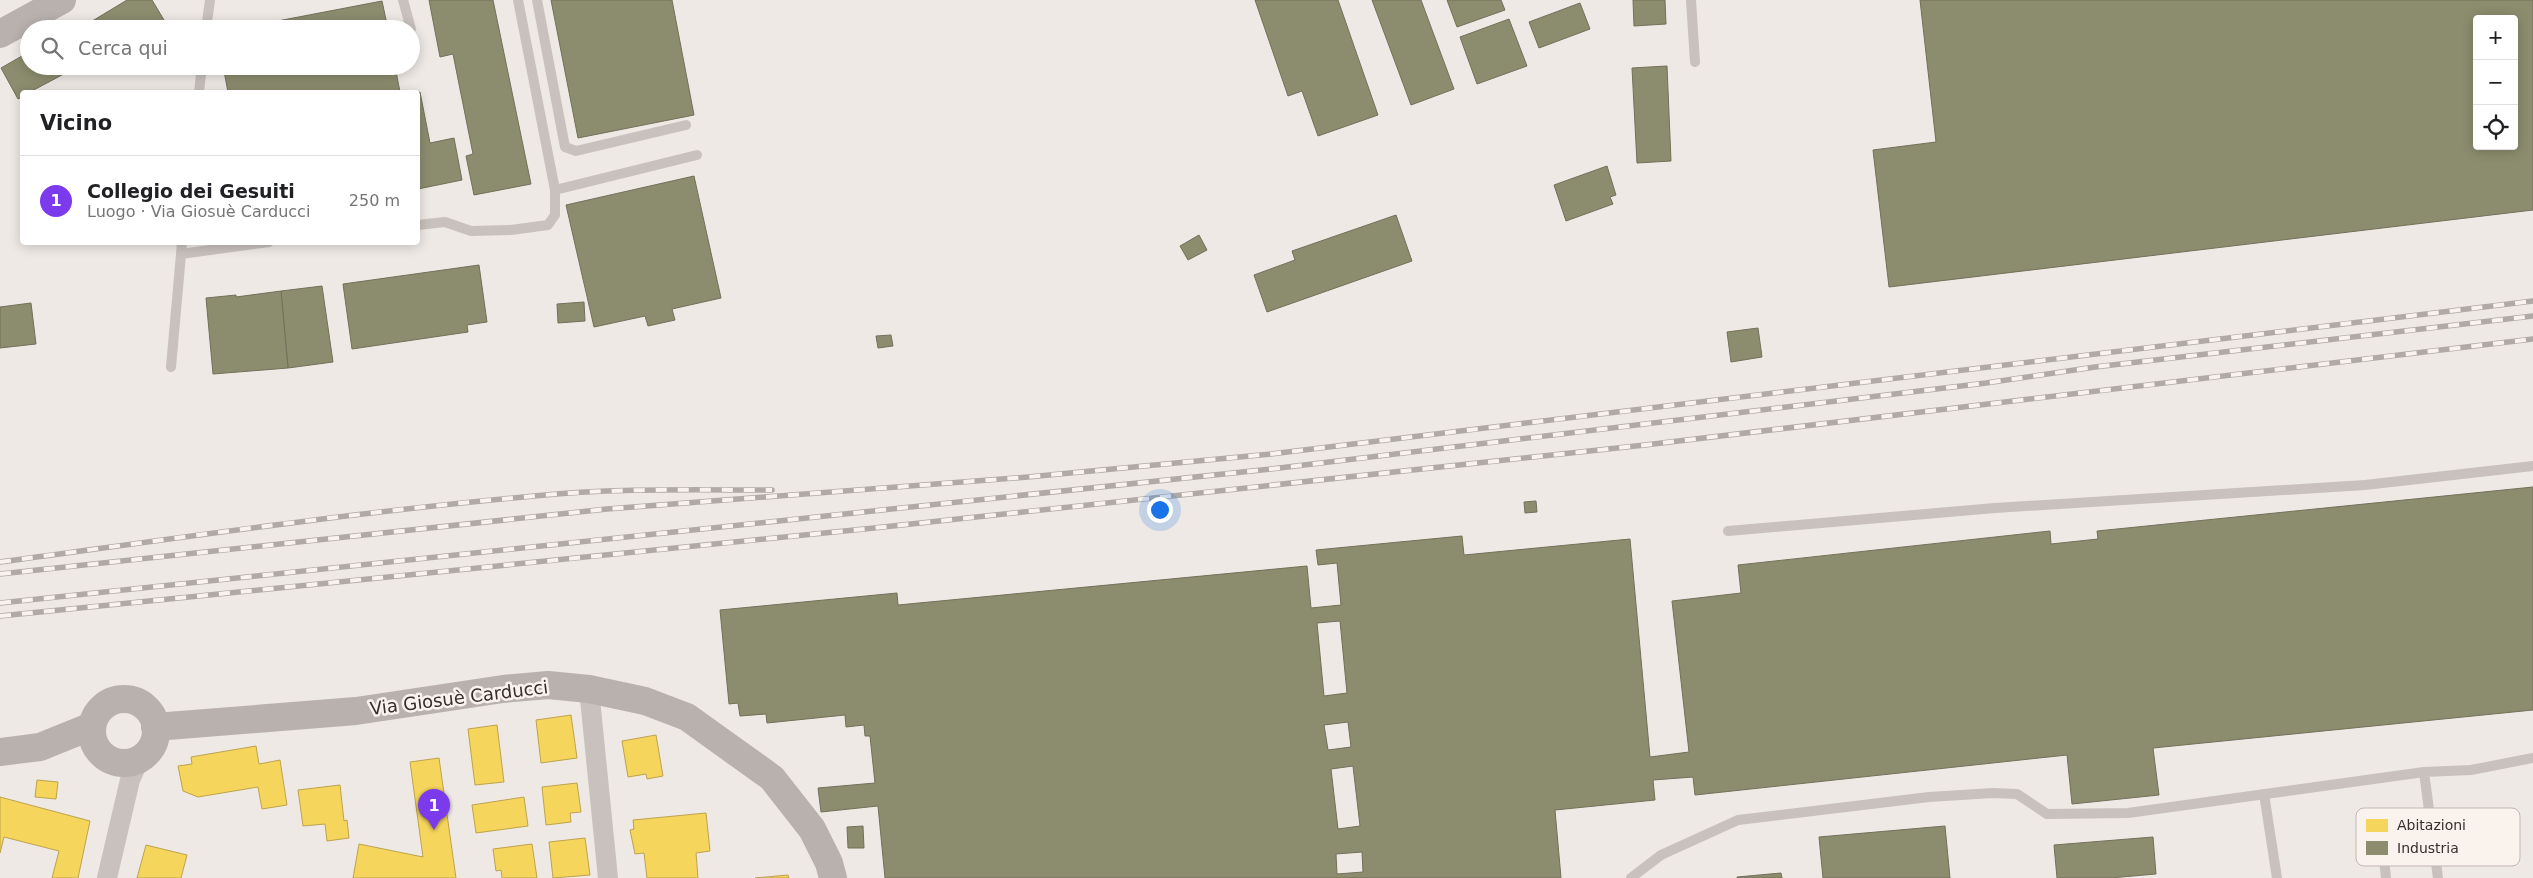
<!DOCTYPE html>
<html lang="it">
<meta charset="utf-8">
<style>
body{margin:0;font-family:"DejaVu Sans",sans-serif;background:#f2f2f2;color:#202124}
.controls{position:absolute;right:15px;top:15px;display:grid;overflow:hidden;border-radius:5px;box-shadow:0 2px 12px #0003}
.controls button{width:45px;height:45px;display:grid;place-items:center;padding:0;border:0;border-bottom:1px solid #e0e0e0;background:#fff;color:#202124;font:25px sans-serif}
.you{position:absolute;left:1159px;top:509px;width:18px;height:18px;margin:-12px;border:4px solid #fff;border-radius:50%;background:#1a73e8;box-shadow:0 0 0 8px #1a73e833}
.badge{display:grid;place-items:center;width:32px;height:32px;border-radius:50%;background:#7c3aed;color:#fff;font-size:16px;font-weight:700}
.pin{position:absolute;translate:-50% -41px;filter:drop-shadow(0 1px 2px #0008)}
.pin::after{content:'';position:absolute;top:26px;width:18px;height:15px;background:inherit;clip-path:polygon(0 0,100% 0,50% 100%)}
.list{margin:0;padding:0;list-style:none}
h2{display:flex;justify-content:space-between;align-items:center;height:65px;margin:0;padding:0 20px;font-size:21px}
h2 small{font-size:16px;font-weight:400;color:#757577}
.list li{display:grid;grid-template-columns:32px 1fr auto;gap:15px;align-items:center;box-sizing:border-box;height:90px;padding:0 20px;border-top:1px solid #e0e0e0}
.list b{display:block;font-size:19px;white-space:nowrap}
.list p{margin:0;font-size:16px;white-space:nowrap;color:#757577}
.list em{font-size:16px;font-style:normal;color:#757577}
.icon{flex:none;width:28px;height:28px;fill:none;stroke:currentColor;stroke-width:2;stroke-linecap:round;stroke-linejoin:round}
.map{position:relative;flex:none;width:2533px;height:878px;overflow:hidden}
.search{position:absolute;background:#fff;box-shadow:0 2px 12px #0003;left:20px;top:20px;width:400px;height:55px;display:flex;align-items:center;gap:12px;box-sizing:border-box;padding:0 18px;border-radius:28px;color:#757577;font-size:19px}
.panel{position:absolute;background:#fff;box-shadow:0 2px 12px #0003;left:20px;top:90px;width:400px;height:155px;border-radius:5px}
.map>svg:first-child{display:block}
.homes{fill:#f6d55c;stroke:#bda34d}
.industry{fill:#8c8c6e;stroke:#73705a;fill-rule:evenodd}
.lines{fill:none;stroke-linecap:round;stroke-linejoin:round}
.lane{stroke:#c8c1bd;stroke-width:10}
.street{stroke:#c8c1bd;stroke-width:20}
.secondary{stroke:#b8b1ae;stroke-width:28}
.rail-casing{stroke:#b0aaa7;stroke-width:5.5}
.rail{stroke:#faf2ed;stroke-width:4;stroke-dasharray:11;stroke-linecap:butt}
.labels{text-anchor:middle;stroke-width:5;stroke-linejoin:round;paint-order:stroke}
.street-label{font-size:18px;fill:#392e2b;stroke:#faf2ed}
.key{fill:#faf2ed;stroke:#c0b7b3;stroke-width:1}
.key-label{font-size:14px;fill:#392e2b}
</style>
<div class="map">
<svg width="2533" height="878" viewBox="0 0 2533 878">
<rect width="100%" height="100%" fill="#eee9e5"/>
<!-- homes -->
<g class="homes">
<polygon points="571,715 577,758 541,763 536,720"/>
<polygon points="497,725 504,782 475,785 468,729"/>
<polygon points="656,735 663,776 647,779 646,774 628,777 622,741"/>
<polygon points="256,746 259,764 280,760 287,805 262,809 258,787 198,797 183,791 178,766 192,764 191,757"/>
<polygon points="439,758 456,878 353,878 359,844 423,857 410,762"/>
<polygon points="37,780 58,782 56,799 35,797"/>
<polygon points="577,783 581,812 570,813 571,822 546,825 542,787"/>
<polygon points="340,785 344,821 347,820 349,838 327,841 325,824 303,826 298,790"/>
<polygon points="0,797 90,821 78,878 52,878 59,851 4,837 0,853"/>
<polygon points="524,797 528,826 476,833 472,805"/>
<polygon points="706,813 710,851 696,853 698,878 647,878 644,853 635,854 630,830 634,829 633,820"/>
<polygon points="585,838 590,875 553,878 549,842"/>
<polygon points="532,844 537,878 502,878 501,870 496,871 493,849"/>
<polygon points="146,845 187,855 181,878 137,878"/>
<polygon points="788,875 789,878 755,878"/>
</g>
<!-- industry -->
<g class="industry">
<polygon points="127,0 152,0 164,20 149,29 92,29 89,23"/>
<polygon points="429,0 493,0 531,184 474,195 466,156 473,154 453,54 440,57"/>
<polygon points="551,0 672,0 694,115 578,138"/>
<polygon points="1255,0 1338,0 1378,115 1318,136 1302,91 1288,96"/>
<polygon points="1372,0 1421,0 1454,89 1411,105"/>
<polygon points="1447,0 1501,0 1505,10 1457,27"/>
<polygon points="1633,0 1665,0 1666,24 1634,26"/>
<path d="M 1920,0 L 2533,0 L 2533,210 L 1889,287 L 1873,150 L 1936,142 ZM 2477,19 L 2514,19 L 2514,146 L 2477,146 Z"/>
<polygon points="382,1 388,29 263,29 262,24"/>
<polygon points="1580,3 1590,29 1539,48 1529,22"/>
<polygon points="1509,19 1527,66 1477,84 1460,37"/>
<polygon points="29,52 29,66 75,68 30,92 22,92 22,97 18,99 1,68"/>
<polygon points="223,66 395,66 400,92 228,92"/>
<polygon points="1667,66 1671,161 1637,163 1632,68"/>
<polygon points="420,92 430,143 454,138 462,180 418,189 418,93"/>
<polygon points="1607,166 1616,195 1610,197 1613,204 1566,221 1554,185"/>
<polygon points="694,176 721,298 672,309 675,320 648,326 645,316 594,327 566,205"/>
<polygon points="1396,215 1412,261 1267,312 1254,275 1295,260 1292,251"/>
<polygon points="1199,235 1207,250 1188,260 1180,246"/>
<polygon points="479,265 487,322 467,325 468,332 352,349 343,284"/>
<polygon points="322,286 333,362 288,368 281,291"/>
<polygon points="281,291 288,368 213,374 206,298 236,295 236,297"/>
<polygon points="584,302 585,321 558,323 557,304"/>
<polygon points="31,303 36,344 0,348 0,307"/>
<polygon points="1758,328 1762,357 1731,362 1727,332"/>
<polygon points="891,335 893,346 878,348 876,336"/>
<path d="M 2533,487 L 2533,710 L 2153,748 L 2159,795 L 2072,804 L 2067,755 L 1695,795 L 1693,777 L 1653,780 L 1655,800 L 1555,810 L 1561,878 L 885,878 L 878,806 L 821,812 L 818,788 L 875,783 L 870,736 L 865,736 L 864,725 L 846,727 L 845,715 L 767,723 L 766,714 L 740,716 L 738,703 L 729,704 L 720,610 L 897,593 L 898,605 L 1307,566 L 1311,608 L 1341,605 L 1337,563 L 1318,565 L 1316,550 L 1462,536 L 1464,555 L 1630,539 L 1650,757 L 1689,752 L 1672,601 L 1741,593 L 1738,565 L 2050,531 L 2051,544 L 2098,539 L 2097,531 ZM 1340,621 L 1347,693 L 1324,696 L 1317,623 ZM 1348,722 L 1351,747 L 1328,750 L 1324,725 ZM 1353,766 L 1360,826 L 1338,829 L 1331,769 ZM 1362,852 L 1363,872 L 1337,874 L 1336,854 Z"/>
<polygon points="1536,501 1537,512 1525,513 1524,502"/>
<polygon points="863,826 864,848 848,848 847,827"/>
<polygon points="1945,826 1950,878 1823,878 1819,837"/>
<polygon points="2153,837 2156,874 2110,878 2057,878 2054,845"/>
<polygon points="1781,873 1782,878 1737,878 1737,877"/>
</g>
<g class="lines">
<!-- lane -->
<g class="lane">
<polyline points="403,0 411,29"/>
<polyline points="537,0 565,147 576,151 686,125"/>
<polyline points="1691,0 1695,62"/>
<polyline points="206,29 210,0"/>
<polyline points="199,92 202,66"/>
<polyline points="555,190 697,155"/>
<polyline points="418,225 445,222 471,231 511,230 548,225 555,215 555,190 518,0"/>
<polyline points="182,242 181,254 269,242"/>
<polyline points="171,367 181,254"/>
<polyline points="1728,531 1995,508 2365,485 2533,466"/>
<polyline points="2264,794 2277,878"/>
<polyline points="1631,878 1661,855 1738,820 1929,797 1993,793 2017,794 2047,814 2128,813 2424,772"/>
<polyline points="2386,878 2382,839 2432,834"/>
<polyline points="2438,878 2424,772 2471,770 2533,758"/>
</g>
<!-- street -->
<g class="street">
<polyline points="589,689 608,878"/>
<polyline points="107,878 130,780 139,760"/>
</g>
<!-- secondary -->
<g class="secondary">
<polyline points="0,34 62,0"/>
<circle cx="124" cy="731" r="32"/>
<polyline points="155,727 356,711 503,689 548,685 589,689 645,701 687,717 772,778 812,829 829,863 833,878"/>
<polyline points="0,752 40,747 92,726"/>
</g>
<defs>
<g id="rail">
<path d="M 0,562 C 178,538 355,512 534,496 C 613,488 693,490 772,490"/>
<polyline points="0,574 607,509 1028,477 1271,454 2533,301"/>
<polyline points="0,603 1271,469 1986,383 2095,367 2533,316"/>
<polyline points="0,616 874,528 1645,445 2533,339"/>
</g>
</defs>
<!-- rail casing -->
<use href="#rail" class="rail-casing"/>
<!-- rail -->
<use href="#rail" class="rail"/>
</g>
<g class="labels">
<!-- street labels -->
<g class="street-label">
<text transform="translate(459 698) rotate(-7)" y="6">Via Giosuè Carducci</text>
</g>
</g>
<!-- legend -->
<rect x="2356" y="808" width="164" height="58" rx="8" class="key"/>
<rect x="2366" y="819" width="22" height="13" fill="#f6d55c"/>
<rect x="2366" y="841" width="22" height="14" fill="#8c8c6e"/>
<g class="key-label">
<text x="2397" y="830">Abitazioni</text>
<text x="2397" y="853">Industria</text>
</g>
</svg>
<div class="controls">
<button>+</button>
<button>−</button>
<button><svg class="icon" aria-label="locate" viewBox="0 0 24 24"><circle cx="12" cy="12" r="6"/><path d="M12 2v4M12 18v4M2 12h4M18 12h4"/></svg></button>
</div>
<div class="you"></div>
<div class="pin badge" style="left:434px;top:830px">1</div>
<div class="search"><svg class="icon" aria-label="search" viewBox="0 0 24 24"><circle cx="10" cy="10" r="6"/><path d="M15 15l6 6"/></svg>Cerca qui</div>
<section class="panel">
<h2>Vicino<small></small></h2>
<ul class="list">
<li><span class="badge">1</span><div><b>Collegio dei Gesuiti</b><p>Luogo · Via Giosuè Carducci</p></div><em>250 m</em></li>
</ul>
</section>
</div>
